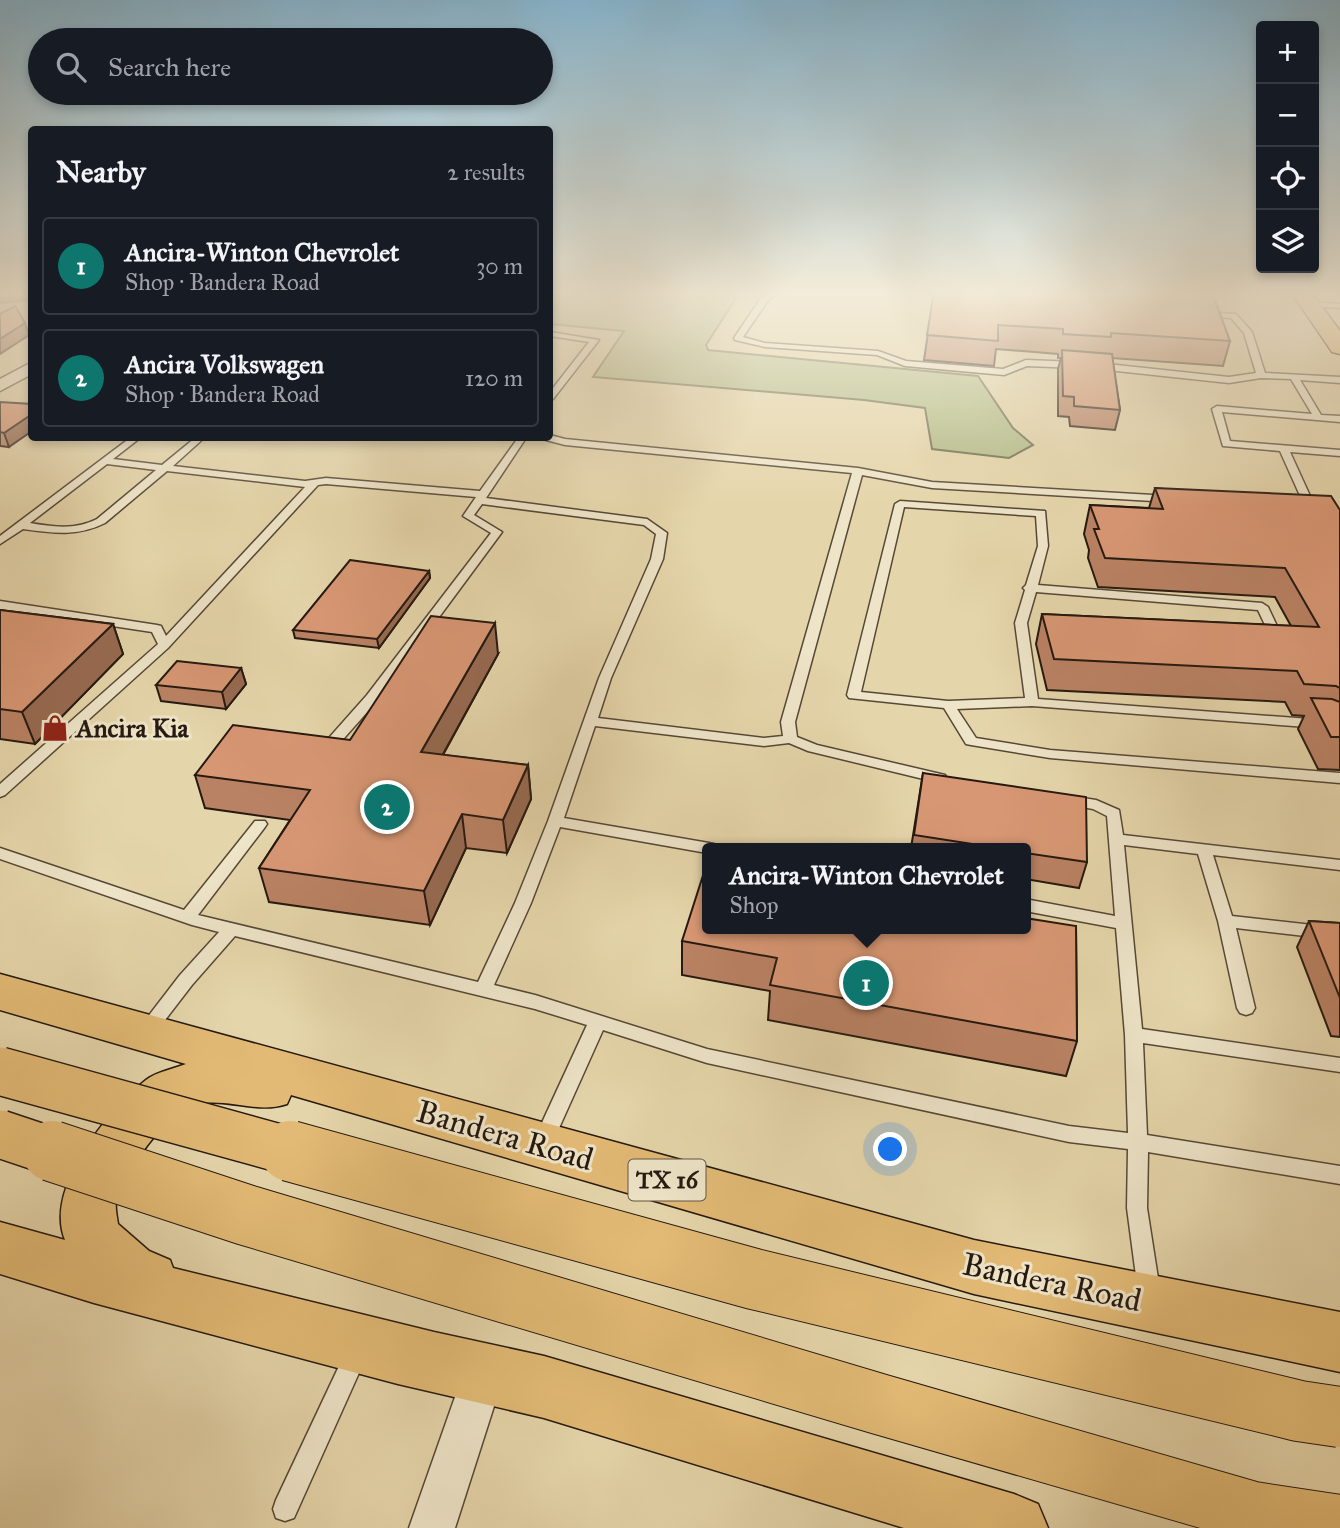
<!DOCTYPE html>
<meta charset="utf-8">
<style>
body{margin:0;font-family:"IM FELL Great Primer",serif;background:#242831;color:#f1f3f6}
.controls{position:absolute;right:21px;top:21px;display:grid;overflow:hidden;border-radius:7px;box-shadow:0 4px 10px #0003}
.controls button{width:63px;height:63px;display:grid;place-items:center;padding:0;border:0;border-bottom:2px solid #363941;background:#171b24;color:#f1f3f6;font:35px sans-serif}
.you{position:absolute;left:891px;top:1150px;width:24px;height:24px;margin:-18px;border:5px solid #fff;border-radius:50%;background:#1a73e8;box-shadow:0 0 0 10px #1a73e833}
.badge{display:grid;place-items:center;width:46px;height:46px;border-radius:50%;background:#0f766e;color:#fff;font-size:23px;font-weight:700}
.pin{position:absolute;translate:-50% -50%;border:4px solid #fff;box-shadow:0 2px 7px #0006}
.popup{position:absolute;left:702px;top:843px;width:329px;height:91px;box-sizing:border-box;display:grid;place-content:center;border-radius:7px;background:#171b24;filter:drop-shadow(0 2px 5px #0005);font-size:23px;white-space:nowrap;color:#9ea1a6}
.popup b{font-size:26px;color:#f1f3f6}
.popup::after{content:'';position:absolute;left:50%;top:100%;margin-left:-14px;border:14px solid transparent;border-top-color:#171b24}
.list{margin:0;padding:0;list-style:none}
h2{display:flex;justify-content:space-between;align-items:center;height:91px;margin:0;padding:0 28px;font-size:30px}
h2 small{font-size:23px;font-weight:400;color:#9ea1a6}
.list li{display:grid;grid-template-columns:46px 1fr auto;gap:21px;align-items:center;box-sizing:border-box;height:98px;margin:0 14px 14px;padding:0 14px;border:2px solid #363941;border-radius:7px}
.list b{display:block;font-size:26px;white-space:nowrap}
.list p{margin:0;font-size:23px;white-space:nowrap;color:#9ea1a6}
.list em{font-size:23px;font-style:normal;color:#9ea1a6}
.icon{flex:none;width:38px;height:38px;fill:none;stroke:currentColor;stroke-width:2;stroke-linecap:round;stroke-linejoin:round}
.map{position:relative;flex:none;width:1340px;height:1528px;overflow:hidden}
.search{position:absolute;background:#171b24;box-shadow:0 4px 10px #0003;left:28px;top:28px;width:525px;height:77px;display:flex;align-items:center;gap:18px;box-sizing:border-box;padding:0 24px;border-radius:38px;color:#9ea1a6;font-size:26px}
.panel{position:absolute;background:#171b24;box-shadow:0 4px 10px #0003;left:28px;top:126px;width:525px;height:315px;border-radius:7px}
.map>svg:first-child{display:block}
.green{fill:#b4bd89;stroke:#6d6b4c;stroke-width:2}
.lines{fill:none;stroke-linecap:round;stroke-linejoin:round}
.lane-casing{stroke:#564836;stroke-width:3}
.street-casing{stroke:#564836;stroke-width:3}
.primary-casing{stroke:#261910;stroke-width:3}
.lane{fill:#eee4c8;fill-rule:evenodd}
.street{fill:#eee4c8;fill-rule:evenodd}
.primary{fill:#e2ba75;fill-rule:evenodd}
.highway-bridge-far1-casing{stroke:#261910;stroke-width:50;stroke-linecap:butt}
.highway-bridge-casing{stroke:#261910;stroke-width:62;stroke-linecap:butt}
.highway-bridge-far1{stroke:#e2ba75;stroke-width:47}
.highway-bridge{stroke:#e2ba75;stroke-width:60}
.wall{fill:#ba8264;stroke:#261910;stroke-width:2}
.shaded-wall{fill:#976a51;stroke:#261910;stroke-width:2}
.building{fill:#d89774;stroke:#261910;stroke-width:2}
.labels{text-anchor:middle;stroke-width:6;stroke-linejoin:round;paint-order:stroke}
.shield{fill:#eee4c8;stroke:#625647;stroke-width:2}
.shield-label{font-size:24px;font-weight:bold;fill:#261910}
.poi-label{font-size:26px;font-weight:bold;fill:#261910;stroke:#eee4c8;text-anchor:start}
.near-street-label{font-size:32px;fill:#261910;stroke:#eee4c8}
</style>
<div class="map">
<svg width="1340" height="1528" viewBox="0 0 1340 1528">
<rect width="100%" height="100%" fill="#e5d5aa"/>
<filter id="stains"><feTurbulence type="fractalNoise" baseFrequency=".00286" numOctaves="4"/><feColorMatrix values="0 0 0 0 .2 0 0 0 0 .09 0 0 0 0 .02 0 0 0 .5 -.17"/></filter>
<radialGradient id="worn" r=".72"><stop offset=".6" stop-color="#630" stop-opacity="0"/><stop offset="1" stop-color="#630" stop-opacity=".3"/></radialGradient>
<!-- green -->
<polygon class="green" points="550,292 740,292 706,345 708,350 978,376 1013,428 1033,445 1009,458 932,449 925,408 864,400 593,377 624,331 550,324"/>
<g class="lines">
<defs>
<g id="lane">
<polygon points="772,292 782,292 769,299 743,337 765,343 878,351 906,361 1003,369 1026,360 1077,362 1081,365 1077,368 1027,366 1004,375 905,366 877,355 765,347 735,340 734,338 763,295"/>
<polygon points="1307,302 1340,304 1340,308 1310,306 1307,306"/>
<polygon points="1201,312 1236,314 1252,332 1265,373 1340,377 1340,383 1300,380 1321,415 1340,416 1340,422 1222,412 1230,441 1340,450 1340,456 1290,452 1316,509 1315,511 1311,512 1306,509 1280,451 1223,446 1212,409 1217,406 1312,414 1291,379 1261,378 1229,383 1098,369 1094,366 1098,363 1229,377 1256,373 1244,333 1231,318 1204,316 1201,316"/>
<polygon points="550,332 599,340 553,399 550,400 550,392 589,342 550,336"/>
<path d="M 550,435 L 565,439 L 858,468 L 932,482 L 1170,496 L 1175,499 L 1170,502 L 932,488 L 862,475 L 795,722 L 797,737 L 817,745 L 945,775 L 947,778 L 945,781 L 940,783 L 808,751 L 789,743 L 764,746 L 595,726 L 564,818 L 709,843 L 714,844 L 717,848 L 707,848 L 707,853 L 560,827 L 531,903 L 494,985 L 535,995 L 707,1049 L 1069,1126 L 1128,1133 L 1125,1035 L 1116,928 L 1025,911 L 1025,899 L 1115,916 L 1107,816 L 1093,809 L 1065,804 L 1063,801 L 1070,796 L 1096,800 L 1119,810 L 1123,835 L 1340,860 L 1340,870 L 1213,855 L 1232,916 L 1340,928 L 1340,940 L 1236,928 L 1255,1008 L 1252,1013 L 1246,1015 L 1240,1013 L 1237,1008 L 1218,921 L 1198,854 L 1124,845 L 1142,1029 L 1340,1058 L 1340,1072 L 1143,1043 L 1147,1135 L 1340,1166 L 1340,1184 L 1148,1152 L 1147,1208 L 1160,1291 L 1157,1298 L 1149,1301 L 1141,1298 L 1138,1291 L 1127,1208 L 1128,1149 L 1069,1142 L 707,1063 L 603,1030 L 551,1146 L 544,1148 L 537,1146 L 534,1140 L 587,1025 L 535,1009 L 235,936 L 192,985 L 152,1037 L 146,1039 L 140,1037 L 137,1032 L 140,1027 L 180,975 L 219,932 L 192,925 L 0,859 L 0,848 L 184,910 L 255,821 L 265,821 L 267,824 L 265,827 L 198,915 L 478,982 L 515,903 L 548,821 L 599,678 L 651,559 L 656,534 L 644,525 L 482,504 L 474,515 L 502,532 L 377,701 L 330,754 L 320,754 L 318,751 L 320,748 L 367,695 L 491,533 L 463,516 L 476,497 L 326,484 L 318,485 L 168,648 L 5,795 L 0,797 L 0,784 L 158,644 L 152,632 L 0,609 L 0,601 L 157,625 L 161,626 L 166,636 L 305,487 L 167,471 L 105,523 C 77,537 52,533 23,529 L 0,544 L 0,536 L 130,438 L 140,438 L 113,459 L 162,465 L 195,438 L 204,438 L 173,466 L 305,481 L 326,478 L 480,491 L 518,438 L 526,438 L 486,498 L 647,519 L 667,533 L 663,559 L 611,678 L 598,718 L 764,738 L 783,736 L 781,722 L 852,473 L 565,445 L 546,440 L 545,438 L 550,438 ZM 107,464 L 156,470 L 97,519 C 75,530 54,527 30,523 Z"/>
<path d="M 900,501 L 1045,511 L 1048,546 L 1038,585 L 1262,603 L 1268,607 L 1284,641 L 1278,645 L 1274,644 L 1258,610 L 1036,592 L 1027,623 L 1038,699 L 1323,720 L 1340,728 L 1340,737 L 1320,728 L 1032,706 L 957,709 L 976,738 L 1050,750 L 1340,773 L 1340,783 L 1050,758 L 971,745 L 966,744 L 944,708 L 849,698 L 847,695 L 895,504 ZM 904,507 L 1036,516 L 1038,546 L 1026,585 L 1023,588 L 1025,590 L 1015,623 L 1025,698 L 948,701 L 861,692 Z"/>
<polygon points="356,1344 364,1347 367,1355 294,1518 285,1521 276,1518 273,1509 276,1500 348,1347"/>
</g>
<g id="street">
<polygon points="32,362 32,374 0,391 0,379"/>
<polygon points="483,1354 498,1360 504,1375 455,1528 409,1528 468,1360"/>
</g>
<g id="primary">
<polygon points="1291,292 1311,292 1340,331 1340,354 1332,352"/>
<path d="M 0,974 L 974,1240 L 1340,1312 L 1340,1372 L 974,1294 L 291,1095 L 287,1104 C 257,1114 229,1098 196,1104 C 169,1108 121,1176 116,1202 C 115,1208 117,1217 118,1224 L 149,1251 L 170,1260 L 173,1268 L 434,1332 L 544,1356 L 1014,1494 L 1038,1504 L 1048,1528 L 904,1528 L 544,1418 L 398,1384 L 94,1303 L 0,1274 L 0,1222 L 65,1240 C 44,1189 108,1110 146,1080 C 156,1072 173,1069 186,1064 L 0,1010 Z"/>
</g>
</defs>
<!-- lane casing -->
<use href="#lane" class="lane-casing"/>
<!-- street casing -->
<use href="#street" class="street-casing"/>
<!-- primary casing -->
<use href="#primary" class="primary-casing"/>
<!-- lane -->
<use href="#lane" class="lane"/>
<!-- street -->
<use href="#street" class="street"/>
<!-- primary -->
<use href="#primary" class="primary"/>
<defs>
<g id="highway-bridge-far1">
<polyline points="0,1071 297,1153"/>
<polyline points="0,1134 57,1153"/>
</g>
<g id="highway-bridge">
<polyline points="52,1151 246,1215 879,1404 1253,1512 1340,1525"/>
<polyline points="290,1151 754,1279 1299,1411 1340,1417"/>
</g>
</defs>
<!-- highway-bridge-far1 casing -->
<use href="#highway-bridge-far1" class="highway-bridge-far1-casing"/>
<!-- highway-bridge casing -->
<use href="#highway-bridge" class="highway-bridge-casing"/>
<!-- highway-bridge-far1 -->
<use href="#highway-bridge-far1" class="highway-bridge-far1"/>
<!-- highway-bridge -->
<use href="#highway-bridge" class="highway-bridge"/>
</g>
<!-- wall -->
<g class="wall">
<polygon points="934,292 1230,341 1223,366 1112,358 1120,410 1115,430 1070,426 1069,417 1058,416 1058,369 1061,358 1058,358 1058,354 996,349 994,366 924,360"/>
<polygon points="0,402 9,447 0,446"/>
<polygon points="1155,488 1340,510 1340,770 1318,769 1298,729 1304,716 1292,715 1285,702 1047,690 1036,644 1042,614 1291,626 1275,597 1098,587 1088,558 1089,550 1084,534 1090,505 1149,508"/>
<polygon points="429,571 430,578 379,648 295,638 293,630"/>
<polygon points="0,610 113,624 123,654 35,744 0,739"/>
<polygon points="498,654 443,755 528,765 531,799 507,853 466,848 430,925 269,902 259,868 290,820 205,808 195,775 350,740"/>
<polygon points="241,668 246,684 226,709 161,701 156,685"/>
<polygon points="923,773 1087,862 1079,888 1025,879 1025,848 911,848"/>
<polygon points="1309,921 1340,923 1340,1037 1331,1036 1297,947"/>
<polygon points="1076,926 1077,1041 1066,1076 768,1020 770,991 682,975 682,941"/>
</g>
<!-- shaded-wall -->
<g class="shaded-wall">
<polygon points="0,292 32,292 32,300 0,303"/>
<polygon points="25,323 29,335 0,354 0,339"/>
<polygon points="32,414 32,431 9,447 4,433"/>
<polygon points="429,571 430,578 379,648 377,639"/>
<polygon points="495,623 498,654 426,785 421,752"/>
<polygon points="113,624 123,654 35,744 22,712"/>
<polygon points="241,668 246,684 226,709 222,692"/>
<polygon points="528,765 531,799 507,853 503,820"/>
<polygon points="462,814 466,848 430,925 424,891"/>
</g>
<!-- building -->
<g class="building">
<polygon points="934,292 1162,292 1213,295 1230,341 1111,333 1111,337 1063,334 1063,329 998,325 998,341 927,335"/>
<polygon points="15,306 25,323 0,339 0,314"/>
<polygon points="1062,350 1112,354 1120,410 1074,406 1074,397 1063,396"/>
<polygon points="0,402 32,404 31,409 32,409 32,414 4,433 0,432"/>
<polygon points="1155,488 1331,496 1340,510 1340,688 1336,686 1304,684 1297,671 1054,659 1042,614 1319,627 1285,568 1105,558 1094,529 1099,529 1090,505 1163,509"/>
<polygon points="350,560 429,571 377,639 293,630"/>
<polygon points="0,610 113,624 22,712 0,709"/>
<polygon points="431,616 495,623 421,752 528,765 503,820 462,814 424,891 259,868 310,790 195,775 233,725 350,740"/>
<polygon points="177,661 241,668 222,692 156,685"/>
<polygon points="1311,698 1332,699 1340,702 1340,737 1331,737"/>
<polygon points="923,773 1086,797 1087,862 1025,853 1025,848 998,848 914,835"/>
<polygon points="706,866 707,929 1025,929 1025,918 1076,926 1077,1041 770,985 777,958 682,941"/>
<polygon points="1309,921 1340,923 1340,998"/>
</g>
<!-- sky -->
<linearGradient id="sky" x2="0" y2="1"><stop stop-color="#87b6d0"/><stop offset="0.58" stop-color="#f3ecd9"/><stop offset="1" stop-color="#f3ecd9" stop-opacity="0"/></linearGradient>
<rect width="1340" height="506" fill="url(#sky)"/>
<!-- icons -->
<defs>
<symbol id="shop-bare" viewBox="-9 -9 18 18"><path d="M-5-2.5h2.3a2.7 3.5 0 0 1 5.4 0H5L5.5 6h-11ZM-1.5-2.5h3a1.5 2.3 0 0 0-3 0Z" fill="#8f2418" stroke="#eee4c8" stroke-width="2.5" paint-order="stroke"/></symbol>
</defs>
<g fill-rule="evenodd">
<use href="#shop-bare" x="36" y="709" width="38" height="38"/>
</g>
<g class="labels">
<!-- shield labels -->
<rect class="shield" x="628.5" y="1159.5" width="77" height="41" rx="5"/>
<g class="shield-label">
<text x="667" y="1188">TX 16</text>
</g>
<!-- poi labels -->
<g class="poi-label">
<text x="76" y="737">Ancira Kia</text>
</g>
<!-- near-street labels -->
<g class="near-street-label">
<text transform="translate(505 1135) rotate(16)" y="11">Bandera Road</text>
<text transform="translate(1052 1282) rotate(12)" y="11">Bandera Road</text>
</g>
</g>
<rect width="100%" height="100%" filter="url(#stains)"/>
<rect width="100%" height="100%" fill="url(#worn)"/>
</svg>
<div class="controls">
<button>+</button>
<button>−</button>
<button><svg class="icon" aria-label="locate" viewBox="0 0 24 24"><circle cx="12" cy="12" r="6"/><path d="M12 2v4M12 18v4M2 12h4M18 12h4"/></svg></button>
<button><svg class="icon" aria-label="layers" viewBox="0 0 24 24"><path d="M12 4l9 5-9 5-9-5zM3 14l9 5 9-5"/></svg></button>
</div>
<div class="you"></div>
<div class="pin badge" style="left:866px;top:983px">1</div>
<div class="popup"><b>Ancira-Winton Chevrolet</b>Shop</div>
<div class="pin badge" style="left:387px;top:807px">2</div>
<div class="search"><svg class="icon" aria-label="search" viewBox="0 0 24 24"><circle cx="10" cy="10" r="6"/><path d="M15 15l6 6"/></svg>Search here</div>
<section class="panel">
<h2>Nearby<small>2 results</small></h2>
<ul class="list">
<li><span class="badge">1</span><div><b>Ancira-Winton Chevrolet</b><p>Shop · Bandera Road</p></div><em>30 m</em></li>
<li><span class="badge">2</span><div><b>Ancira Volkswagen</b><p>Shop · Bandera Road</p></div><em>120 m</em></li>
</ul>
</section>
</div>
